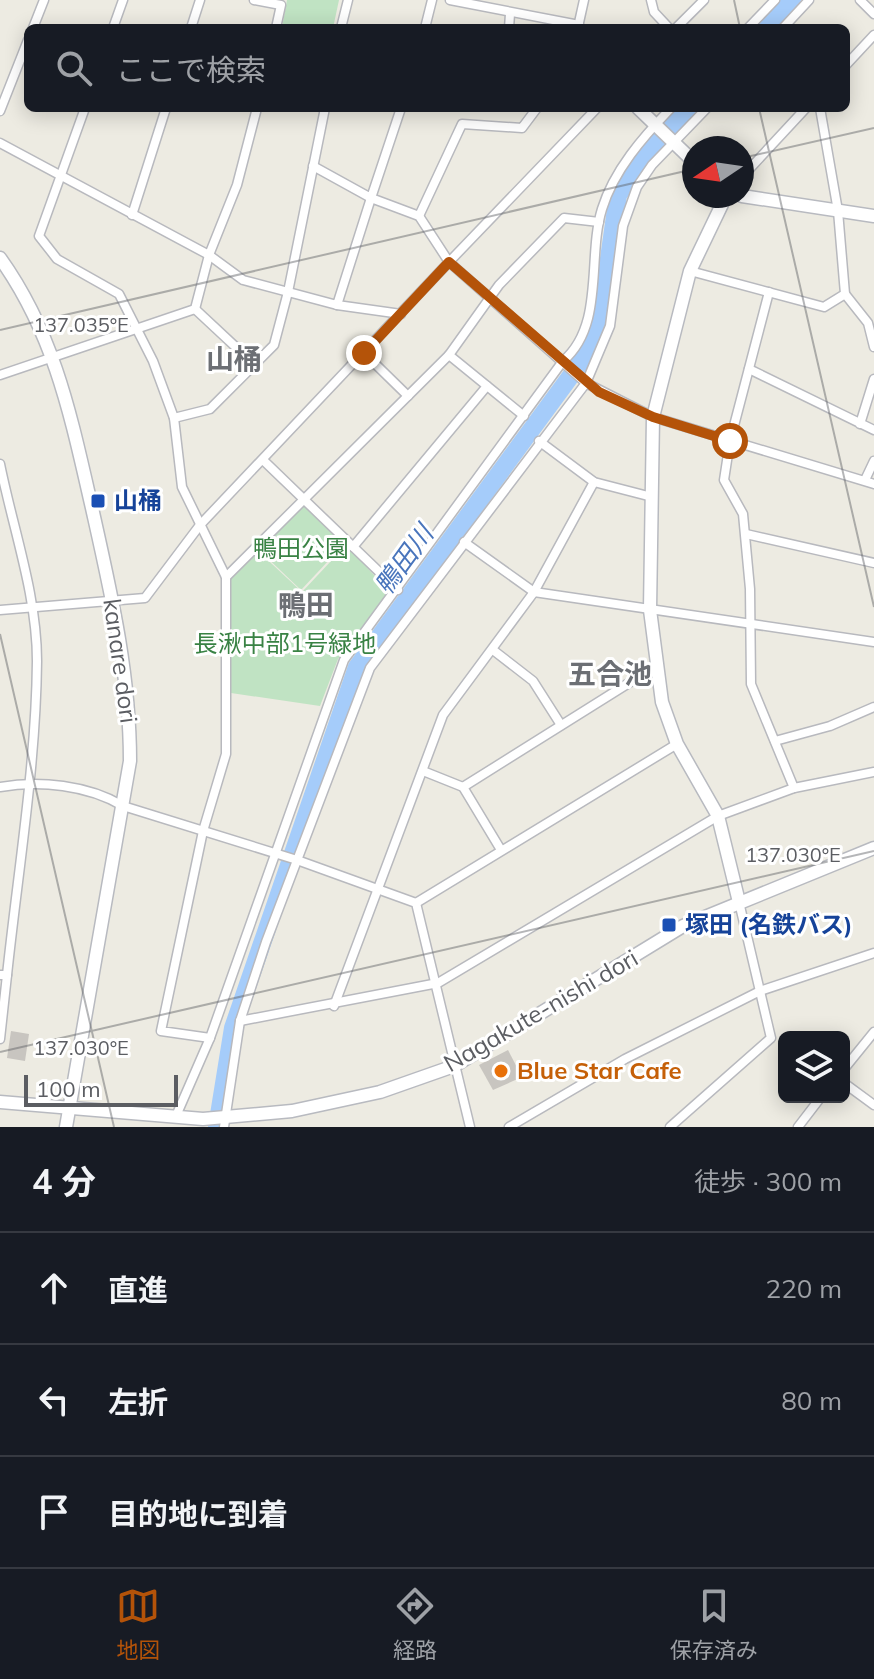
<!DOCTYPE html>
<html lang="ja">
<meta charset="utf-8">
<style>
body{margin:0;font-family:Mulish,"Noto Sans JP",sans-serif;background:#20242c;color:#f1f3f6}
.controls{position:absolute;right:24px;bottom:24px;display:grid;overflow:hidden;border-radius:12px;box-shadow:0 4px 20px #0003}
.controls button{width:72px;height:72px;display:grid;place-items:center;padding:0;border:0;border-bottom:2px solid #363941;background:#171b24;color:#f1f3f6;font:40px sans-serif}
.compass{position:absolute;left:682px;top:136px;width:72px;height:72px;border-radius:50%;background:#171b24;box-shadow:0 4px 20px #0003;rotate:257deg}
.scale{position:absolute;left:24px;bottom:20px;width:154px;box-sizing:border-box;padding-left:8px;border:4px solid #5b5d62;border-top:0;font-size:22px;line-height:28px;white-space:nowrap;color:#5b5d62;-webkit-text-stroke:6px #fff;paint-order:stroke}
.stop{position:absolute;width:24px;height:24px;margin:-18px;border:6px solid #b45309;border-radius:50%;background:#fff}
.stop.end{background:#b45309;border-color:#fff;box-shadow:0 2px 8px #0008}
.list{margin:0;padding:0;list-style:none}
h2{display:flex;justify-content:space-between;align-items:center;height:104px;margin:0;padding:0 32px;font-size:34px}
h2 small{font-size:26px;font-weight:400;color:#9ea1a6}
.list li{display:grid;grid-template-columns:52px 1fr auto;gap:24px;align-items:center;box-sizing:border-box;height:112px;padding:0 32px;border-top:2px solid #363941}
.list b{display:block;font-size:30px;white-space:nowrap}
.list em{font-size:26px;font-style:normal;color:#9ea1a6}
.icon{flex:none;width:44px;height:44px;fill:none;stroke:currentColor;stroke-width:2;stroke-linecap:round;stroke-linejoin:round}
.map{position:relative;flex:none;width:874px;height:1127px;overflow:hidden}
.search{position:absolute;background:#171b24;box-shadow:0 4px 20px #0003;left:24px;right:24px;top:24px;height:88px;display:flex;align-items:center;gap:20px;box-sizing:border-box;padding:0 28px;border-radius:12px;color:#9ea1a6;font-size:30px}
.sheet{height:440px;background:#171b24}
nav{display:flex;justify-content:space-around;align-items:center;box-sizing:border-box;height:112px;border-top:2px solid #363941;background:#171b24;font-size:22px;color:#9ea1a6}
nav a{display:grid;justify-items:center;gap:4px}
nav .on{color:#b45309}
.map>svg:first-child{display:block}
.green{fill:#c0e3c3}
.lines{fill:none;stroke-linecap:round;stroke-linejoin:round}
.river{stroke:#a5ccfa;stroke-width:18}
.building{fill:#c8c5c0}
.street-casing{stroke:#b8b9be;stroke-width:11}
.secondary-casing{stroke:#b8bac0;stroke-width:15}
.street{stroke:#fff;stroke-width:8}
.secondary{stroke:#fff;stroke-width:12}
.route{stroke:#b45309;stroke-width:10}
.ticks{fill:none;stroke:#5b5d62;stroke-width:2;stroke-opacity:0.45}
.transit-dot{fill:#1a4fb4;stroke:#fff;stroke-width:3}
.food-dot{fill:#e8710a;stroke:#fff;stroke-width:3}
.labels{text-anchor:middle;stroke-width:6;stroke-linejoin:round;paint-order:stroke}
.transit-label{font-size:24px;font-weight:bold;fill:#164399;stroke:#fff;text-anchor:start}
.park-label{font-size:24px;fill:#398244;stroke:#fff}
.street-label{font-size:24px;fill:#5b5d62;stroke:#fff}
.food-label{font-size:24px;font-weight:bold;fill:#c56008;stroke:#fff;text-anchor:start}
.water-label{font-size:26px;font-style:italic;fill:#4975bc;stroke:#fff}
.quarter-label{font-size:28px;font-weight:bold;fill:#6c6f74;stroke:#fff}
.ticks-label{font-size:20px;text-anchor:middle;fill:#5b5d62;stroke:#fff;stroke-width:6;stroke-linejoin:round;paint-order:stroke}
</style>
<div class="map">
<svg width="874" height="1127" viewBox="0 0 874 1127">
<rect width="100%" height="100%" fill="#edebe2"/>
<!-- green -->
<g class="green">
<polygon points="287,0 339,0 333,28 282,28"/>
<polygon points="305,505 345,543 301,590 258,549"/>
<polygon points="346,545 389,591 338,659 320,706 231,693 229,577 257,550 302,592"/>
</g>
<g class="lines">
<!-- river -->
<g class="river">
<polyline points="765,28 792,0"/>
<polyline points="217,1127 233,1028 357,667 581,362 597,327 603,301 618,195 657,141 688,108"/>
</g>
</g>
<!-- building -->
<g class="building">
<polygon points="11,1031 29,1034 25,1061 7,1058"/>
<polygon points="508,1050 522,1077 493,1090 479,1065"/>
</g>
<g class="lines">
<defs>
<g id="street">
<polyline points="254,0 281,5 276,28"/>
<polyline points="450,0 579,25"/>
<polyline points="651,0 654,12 669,28"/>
<polyline points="860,0 874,14"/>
<polyline points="578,27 584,0"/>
<polyline points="33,28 44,0"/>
<polyline points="113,28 123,0"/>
<polyline points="191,28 200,0"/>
<polyline points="341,28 348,0"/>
<polyline points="425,28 432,0"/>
<polyline points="509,28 510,14"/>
<polyline points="676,28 704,0"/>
<polyline points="748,28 775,0"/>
<polyline points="783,28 809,0"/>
<polyline points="846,65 874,35"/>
<polyline points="85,108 39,236 57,259 119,294 153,361 174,418 182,487 226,577 226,754 203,831 161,1031 210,1038"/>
<polyline points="0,111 28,40"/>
<polyline points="0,143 209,255 243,280 337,305 371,198 419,216 449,262 597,108"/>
<polyline points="313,166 371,198 401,108"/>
<polyline points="742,177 806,108"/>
<polyline points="132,215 166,108"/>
<polyline points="419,216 462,124 522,128 537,108"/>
<polyline points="690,271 824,307 845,294 838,211 820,108"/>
<polyline points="769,292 730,441 724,480 743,514 750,589 751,684 794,788"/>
<polyline points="845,294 868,323 874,347"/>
<polyline points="337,305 401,314"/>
<polyline points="195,309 254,364"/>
<polyline points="364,353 408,396"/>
<polyline points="449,355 499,285 564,218 599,222"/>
<polyline points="749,369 874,430"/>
<polyline points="0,375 195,309 209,255 237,185 257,108"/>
<polyline points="174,418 210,409 274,345 288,292 325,108"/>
<polyline points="860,424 874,379"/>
<polyline points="539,441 594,482 652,497"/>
<polyline points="263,460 398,590"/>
<path d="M 0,464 C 13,529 37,595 37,661 C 36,765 18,871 7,975 L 0,975"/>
<polyline points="865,480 874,461"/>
<polyline points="746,534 874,563"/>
<polyline points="464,542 534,592 874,642"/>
<polyline points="353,547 487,386"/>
<polyline points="226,577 449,355 524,416"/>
<polyline points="0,610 145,598 200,525 449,262 586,383 610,326 623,226 637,187 652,165 707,108"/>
<polyline points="493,650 533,681 561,725"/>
<polyline points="775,741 830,726 874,707"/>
<polyline points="423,771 463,787 501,850"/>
<path d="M 0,787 C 39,780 88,785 123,806 L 297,860 L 416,903 L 470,1127"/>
<polyline points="463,787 640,676 657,670"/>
<polyline points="416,903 677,744"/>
<polyline points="334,1006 443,715 534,592 594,482"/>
<polyline points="240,1021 438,983 718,816 794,788 874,772"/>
<polyline points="0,1039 7,975"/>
<polyline points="844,1069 874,1032"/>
<polyline points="844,1083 874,1105"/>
<path d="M 176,1116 L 210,1038 L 344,660 L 563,361 C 605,325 587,257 602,209 C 614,170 643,137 671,108"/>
<polyline points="224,1127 240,1021 266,942 370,668 586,383 653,417 874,484"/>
<polyline points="509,1127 625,1059 760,991 874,953"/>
<polyline points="670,1127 771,1038 739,902"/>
<polyline points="798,1127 821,1097"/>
</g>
<g id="secondary">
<polyline points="638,108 694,162"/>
<polyline points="726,196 690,271 653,417 650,610 662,702 677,744 718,816 739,902"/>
<polyline points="742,196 874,216"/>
<path d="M 0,258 C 55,335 71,417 92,508 C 111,593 130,674 130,761 L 66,1127"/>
<polyline points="0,1102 203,1119 292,1111 380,1092 454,1066 683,926 874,848"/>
</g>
</defs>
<!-- street casing -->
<use href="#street" class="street-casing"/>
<!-- secondary casing -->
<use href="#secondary" class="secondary-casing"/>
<!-- street -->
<use href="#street" class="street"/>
<!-- secondary -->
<use href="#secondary" class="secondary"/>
</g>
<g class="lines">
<!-- route -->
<polyline class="route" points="364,353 449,262 599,392 653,417 730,441"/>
</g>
<!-- ticks -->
<path class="ticks" d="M 734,0 L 740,28M 759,108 L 874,607M 742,158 L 874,128M 0,330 L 694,169M 0,634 L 114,1127M 0,1052 L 874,851"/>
<!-- markers -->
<g class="transit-dot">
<rect x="90" y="493" width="16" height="16" rx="4"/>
<rect x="661" y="917" width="16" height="16" rx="4"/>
</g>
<circle class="food-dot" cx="501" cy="1071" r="8"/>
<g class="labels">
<!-- transit labels -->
<g class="transit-label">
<text x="114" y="509">山桶</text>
<text x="685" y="933">塚田 (名鉄バス)</text>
</g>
<!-- park labels -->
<g class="park-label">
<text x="301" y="557">鴨田公園</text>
<text x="285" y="652">長湫中部1号緑地</text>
</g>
<!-- street labels -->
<g class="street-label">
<text transform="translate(120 661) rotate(82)" y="8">kanare dori</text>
<text transform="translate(541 1011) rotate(-30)" y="8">Nagakute-nishi dori</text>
</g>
<!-- food labels -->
<g class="food-label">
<text x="517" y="1079">Blue Star Cafe</text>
</g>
<!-- water labels -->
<g class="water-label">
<text transform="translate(404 560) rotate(-54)" y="9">鴨田川</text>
</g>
<!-- quarter labels -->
<g class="quarter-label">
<text x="234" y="369">山桶</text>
<text x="306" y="615">鴨田</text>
<text x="610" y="684">五合池</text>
</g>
</g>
<g class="ticks-label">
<text x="81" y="332">137.035°E</text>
<text x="793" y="862">137.030°E</text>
<text x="81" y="1055">137.030°E</text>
</g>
</svg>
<div class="controls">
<button><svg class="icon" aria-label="layers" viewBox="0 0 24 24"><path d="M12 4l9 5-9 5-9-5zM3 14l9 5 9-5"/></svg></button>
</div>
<svg class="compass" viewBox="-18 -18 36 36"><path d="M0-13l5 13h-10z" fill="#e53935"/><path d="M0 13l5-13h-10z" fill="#9ea1a6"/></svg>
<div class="scale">100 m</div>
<div class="stop" style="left:730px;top:441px"></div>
<div class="stop end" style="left:364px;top:353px"></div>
<div class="search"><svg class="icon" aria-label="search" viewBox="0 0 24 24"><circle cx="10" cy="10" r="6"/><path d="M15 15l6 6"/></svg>ここで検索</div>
</div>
<section class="sheet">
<h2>4 分<small>徒歩 · 300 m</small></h2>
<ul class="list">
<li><svg class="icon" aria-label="ahead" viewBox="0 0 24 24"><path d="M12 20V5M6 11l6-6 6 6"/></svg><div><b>直進</b></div><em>220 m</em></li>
<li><svg class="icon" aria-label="left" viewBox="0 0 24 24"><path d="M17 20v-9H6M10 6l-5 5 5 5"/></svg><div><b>左折</b></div><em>80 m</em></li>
<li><svg class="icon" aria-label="arrive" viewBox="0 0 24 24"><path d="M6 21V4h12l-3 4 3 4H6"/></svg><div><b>目的地に到着</b></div></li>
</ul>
</section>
<nav>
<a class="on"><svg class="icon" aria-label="map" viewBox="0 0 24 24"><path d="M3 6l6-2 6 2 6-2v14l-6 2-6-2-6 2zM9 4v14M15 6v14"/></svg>地図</a>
<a><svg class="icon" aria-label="directions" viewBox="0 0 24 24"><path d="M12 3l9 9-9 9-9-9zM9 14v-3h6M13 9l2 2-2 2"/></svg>経路</a>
<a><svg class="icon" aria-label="saved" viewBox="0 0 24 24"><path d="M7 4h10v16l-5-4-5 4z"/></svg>保存済み</a>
</nav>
